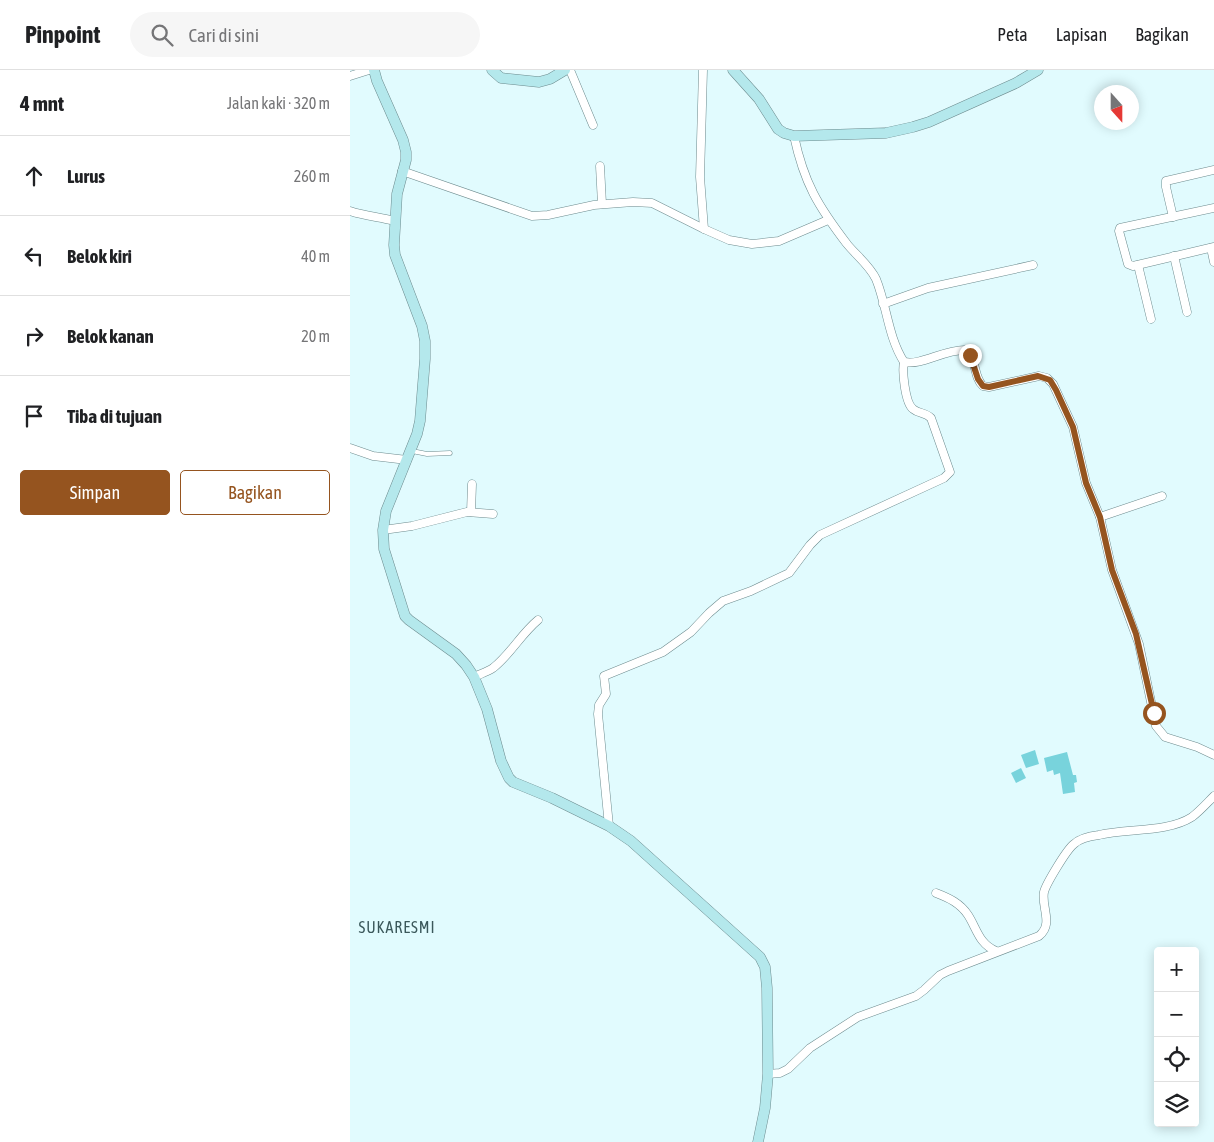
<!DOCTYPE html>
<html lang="id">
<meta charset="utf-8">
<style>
body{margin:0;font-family:"Asap Condensed",sans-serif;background:#f6f6f6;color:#202124}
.controls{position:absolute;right:15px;bottom:15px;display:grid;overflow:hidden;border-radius:5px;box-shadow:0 2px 12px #0003}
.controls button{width:45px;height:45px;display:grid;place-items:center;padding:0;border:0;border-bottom:1px solid #e0e0e0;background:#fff;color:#202124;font:25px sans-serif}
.compass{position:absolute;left:744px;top:15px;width:45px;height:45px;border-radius:50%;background:#fff;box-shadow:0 2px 12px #0003;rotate:159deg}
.stop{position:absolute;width:15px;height:15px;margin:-11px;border:4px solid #95541f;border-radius:50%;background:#fff}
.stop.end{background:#95541f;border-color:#fff;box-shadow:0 1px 5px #0008}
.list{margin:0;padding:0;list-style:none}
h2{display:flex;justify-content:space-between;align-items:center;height:65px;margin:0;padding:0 20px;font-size:21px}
h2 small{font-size:16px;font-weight:400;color:#757577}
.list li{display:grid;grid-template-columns:32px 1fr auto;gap:15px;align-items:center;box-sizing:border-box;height:80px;padding:0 20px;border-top:1px solid #e0e0e0}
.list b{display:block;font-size:19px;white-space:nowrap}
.list em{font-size:16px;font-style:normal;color:#757577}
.actions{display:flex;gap:10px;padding:15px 20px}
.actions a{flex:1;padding:11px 0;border:1px solid #95541f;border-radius:5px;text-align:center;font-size:18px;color:#95541f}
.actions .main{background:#95541f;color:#fff}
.icon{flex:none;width:28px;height:28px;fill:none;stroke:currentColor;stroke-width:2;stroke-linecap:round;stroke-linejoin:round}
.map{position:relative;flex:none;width:864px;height:1072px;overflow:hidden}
header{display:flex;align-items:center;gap:30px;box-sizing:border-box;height:70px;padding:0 25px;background:#fff;border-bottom:1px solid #e0e0e0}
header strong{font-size:24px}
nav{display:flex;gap:28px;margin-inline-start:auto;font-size:18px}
.search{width:350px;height:45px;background:#f6f6f6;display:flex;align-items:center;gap:12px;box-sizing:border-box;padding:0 18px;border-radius:28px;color:#757577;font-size:19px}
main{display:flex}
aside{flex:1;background:#fff}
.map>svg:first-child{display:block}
.building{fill:#78d3dc}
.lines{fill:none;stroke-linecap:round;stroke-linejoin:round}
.lane-casing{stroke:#6d8b8e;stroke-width:5}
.street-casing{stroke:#6d8b8e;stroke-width:9}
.secondary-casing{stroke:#6d8b8e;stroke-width:11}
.lane{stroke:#fff;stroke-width:4}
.street{stroke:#fff;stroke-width:8}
.secondary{stroke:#b4e8ec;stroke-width:10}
.route{stroke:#95541f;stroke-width:6}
.labels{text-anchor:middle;stroke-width:4;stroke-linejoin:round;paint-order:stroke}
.quarter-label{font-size:16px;letter-spacing:1px;fill:#3b585b;stroke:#e1fbfe}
</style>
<header>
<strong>Pinpoint</strong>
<div class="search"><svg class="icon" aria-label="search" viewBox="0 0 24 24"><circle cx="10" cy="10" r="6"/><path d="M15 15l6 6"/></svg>Cari di sini</div>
<nav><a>Peta</a><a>Lapisan</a><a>Bagikan</a></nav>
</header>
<main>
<aside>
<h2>4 mnt<small>Jalan kaki · 320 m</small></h2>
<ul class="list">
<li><svg class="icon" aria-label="ahead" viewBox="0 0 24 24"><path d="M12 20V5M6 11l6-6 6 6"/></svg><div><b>Lurus</b></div><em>260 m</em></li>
<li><svg class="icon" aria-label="left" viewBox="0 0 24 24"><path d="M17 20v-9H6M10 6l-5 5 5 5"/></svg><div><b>Belok kiri</b></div><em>40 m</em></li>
<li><svg class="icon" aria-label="right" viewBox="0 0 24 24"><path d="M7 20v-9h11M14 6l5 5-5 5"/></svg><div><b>Belok kanan</b></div><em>20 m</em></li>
<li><svg class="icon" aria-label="arrive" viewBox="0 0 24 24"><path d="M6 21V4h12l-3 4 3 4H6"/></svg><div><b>Tiba di tujuan</b></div></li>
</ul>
<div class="actions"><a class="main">Simpan</a><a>Bagikan</a></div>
</aside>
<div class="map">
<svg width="864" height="1072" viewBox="0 0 864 1072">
<rect width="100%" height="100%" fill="#e1fbfe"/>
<!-- building -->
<g class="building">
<polygon points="685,680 689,694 676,698 671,685"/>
<polygon points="717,682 723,705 726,705 727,712 724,713 725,722 713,724 710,703 704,705 703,700 697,702 694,688"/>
<polygon points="671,698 676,708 666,713 661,703"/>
</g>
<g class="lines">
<defs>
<polyline id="lane" points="62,381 77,384 100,383"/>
<g id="street">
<polyline points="220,0 243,55"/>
<polyline points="353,0 350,107 354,159"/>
<polyline points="0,6 19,0"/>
<path d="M 444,66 C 454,113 468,136 497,174 C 506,185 520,196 526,209 C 537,236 538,267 554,292 C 571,296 595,279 616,280 C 627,288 623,307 633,316 L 639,317 L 689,306 L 697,308 L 703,314 L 723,357 L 736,413 L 750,447 L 762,500 L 789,574 L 806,656 L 815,667 L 847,677 L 864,685"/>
<polyline points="250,96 252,134"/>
<polyline points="52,101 182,146 198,145 244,135 283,132 302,133 354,159 379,170 402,174 429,171 478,150"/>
<polyline points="864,138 770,158 769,161 778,194 783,196 864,177"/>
<path d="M 0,141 C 15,146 30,147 45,151"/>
<polyline points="823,147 816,117 816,111 864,100"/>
<polyline points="861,178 864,192"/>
<polyline points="824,186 837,242"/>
<polyline points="788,195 801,249"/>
<polyline points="533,234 578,218 683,195"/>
<polyline points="0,378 23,386 57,390"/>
<polyline points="121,442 122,414"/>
<polyline points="750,447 812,426"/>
<polyline points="33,460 62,456 117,442 143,444"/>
<path d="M 124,607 C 130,604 137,602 143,598 C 160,585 171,564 188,550"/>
<path d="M 259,756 L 248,644 L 249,635 L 256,624 L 254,606 L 313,582 L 341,562 L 359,543 L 373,531 L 401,521 L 439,503 L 460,475 L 470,465 L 594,408 L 600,402 L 581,348 C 575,342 569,344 563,339 C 555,333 552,301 554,292"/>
<path d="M 586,823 C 599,828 610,833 618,845 C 627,859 629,874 646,881"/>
<path d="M 418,1004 L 430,1003 L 438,999 L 460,978 L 508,947 L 566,926 L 574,920 L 590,905 L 598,901 L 689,866 C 704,854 691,837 694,822 C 696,814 717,779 724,774 C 730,768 741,766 749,765 C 777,758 817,763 842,747 C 850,741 857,733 864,726"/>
</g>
<g id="secondary">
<polyline points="24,0 27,11 53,70 56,82 56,90 47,124 44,175 45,185 72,256 75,271 75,289 70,351 67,364 36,441 33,460 34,479 55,546 59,550 106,584 116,595 124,607 137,639 151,691 159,708 163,712 202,728 259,756 281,771 410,887 415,897 417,918 418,1004 415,1038 408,1072"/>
<polyline points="142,0 151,8 189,12 200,9 215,0"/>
<polyline points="383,0 409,29 428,59 434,63 444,66 536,63 563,57 579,52 666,13 688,0"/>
</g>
</defs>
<!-- lane casing -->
<use href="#lane" class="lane-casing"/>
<!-- street casing -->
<use href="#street" class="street-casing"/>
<!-- secondary casing -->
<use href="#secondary" class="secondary-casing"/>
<!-- lane -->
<use href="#lane" class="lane"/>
<!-- street -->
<use href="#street" class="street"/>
<!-- secondary -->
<use href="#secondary" class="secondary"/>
</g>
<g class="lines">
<!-- route -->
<polyline class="route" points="620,285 628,309 633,316 639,317 688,306 700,310 706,320 723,357 736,413 750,447 762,500 786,564 804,643"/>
</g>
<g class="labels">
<!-- quarter labels -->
<g class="quarter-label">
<text x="47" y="863">SUKARESMI</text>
</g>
</g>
</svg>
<div class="controls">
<button>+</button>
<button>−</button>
<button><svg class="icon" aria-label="locate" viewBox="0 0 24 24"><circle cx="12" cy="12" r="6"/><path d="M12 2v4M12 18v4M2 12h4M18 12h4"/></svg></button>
<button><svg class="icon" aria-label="layers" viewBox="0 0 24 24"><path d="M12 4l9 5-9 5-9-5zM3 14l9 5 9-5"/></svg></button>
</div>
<svg class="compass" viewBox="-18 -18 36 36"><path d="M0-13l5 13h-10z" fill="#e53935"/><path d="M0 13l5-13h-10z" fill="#757577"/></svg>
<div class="stop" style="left:804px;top:643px"></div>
<div class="stop end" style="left:620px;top:285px"></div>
</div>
</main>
